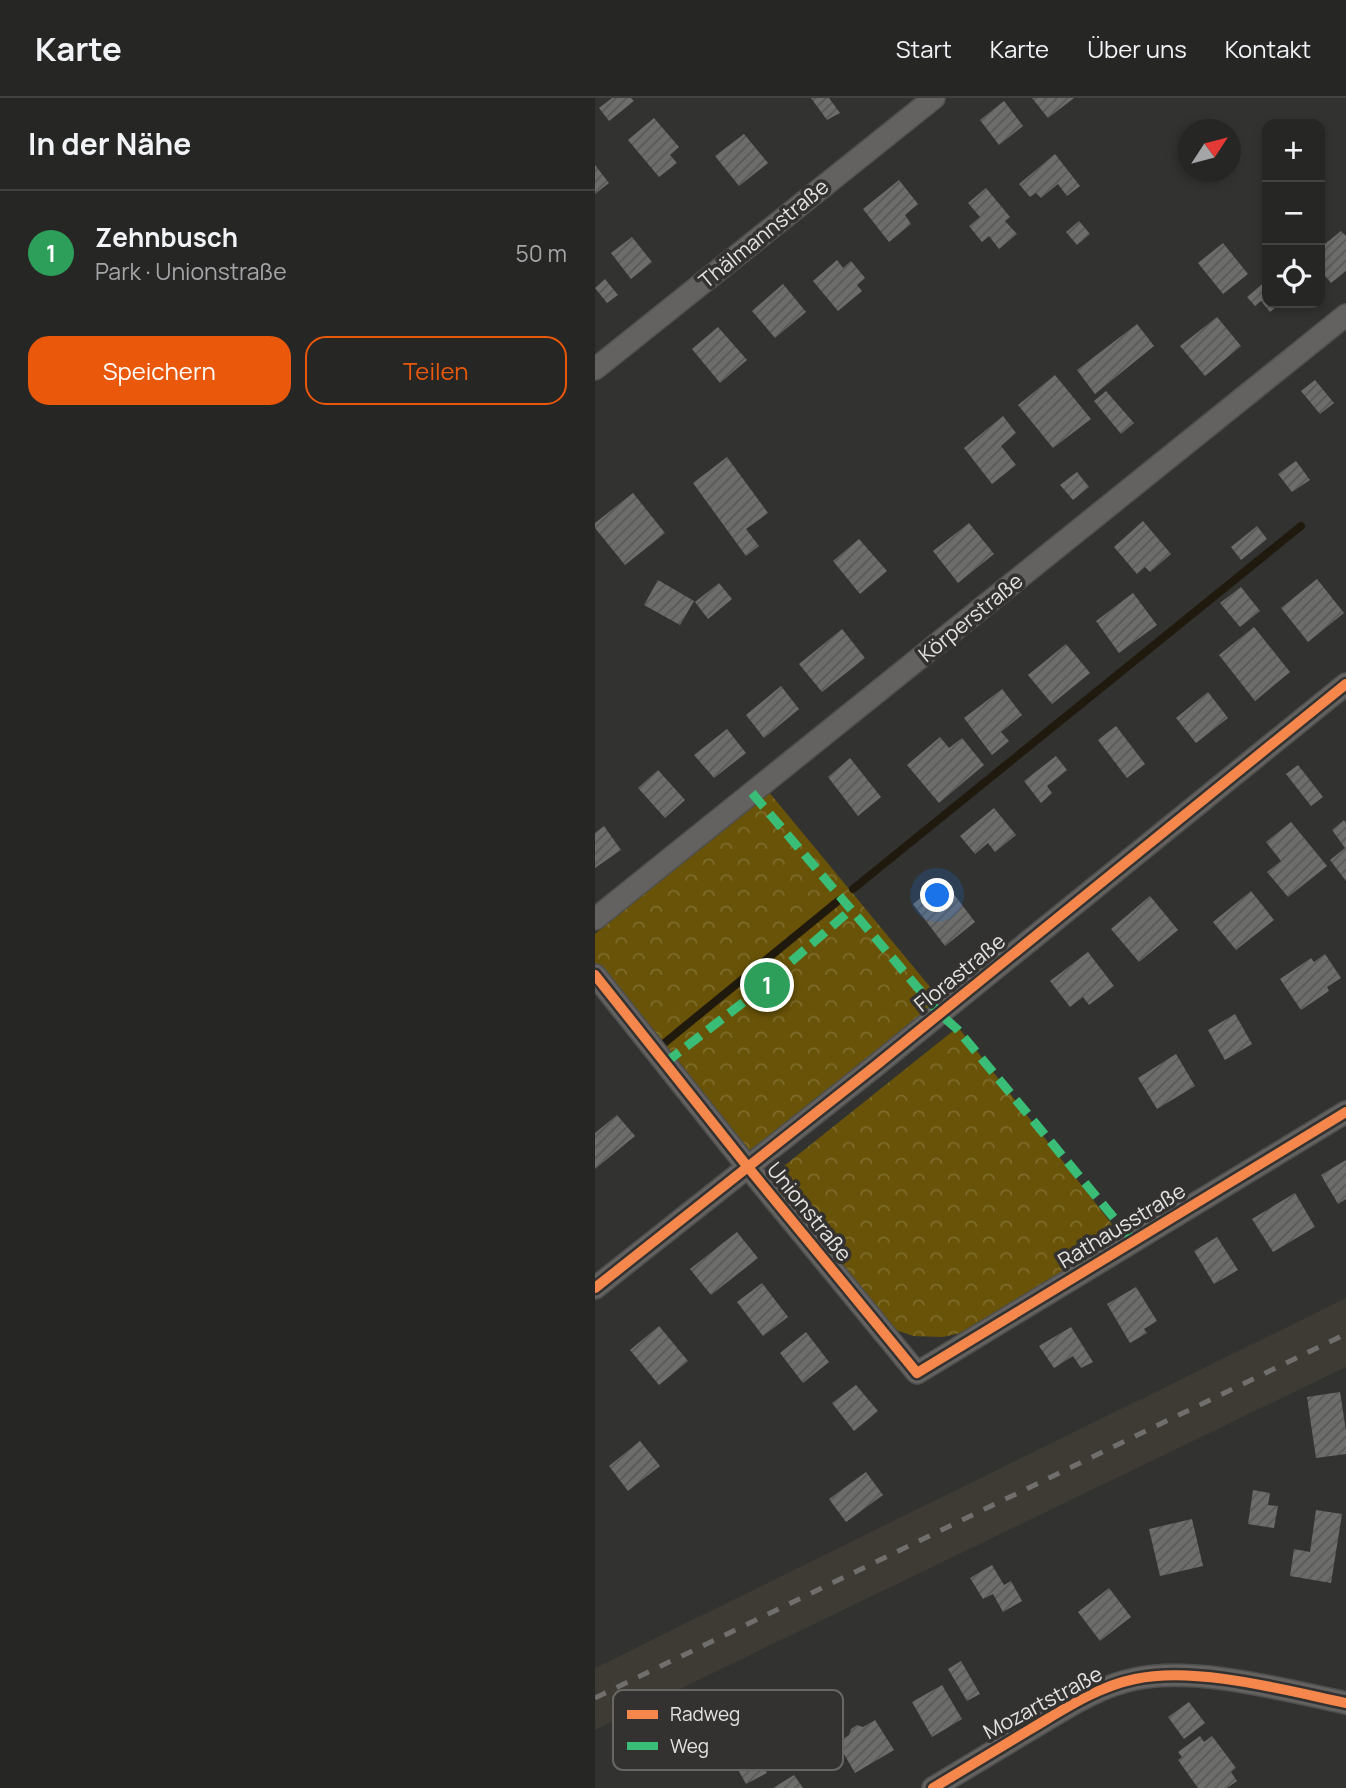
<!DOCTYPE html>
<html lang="de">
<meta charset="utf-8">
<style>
body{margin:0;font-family:Manrope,sans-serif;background:#2e2e2d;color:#f1f3f6}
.controls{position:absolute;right:21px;top:21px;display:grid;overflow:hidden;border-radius:14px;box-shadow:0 4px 10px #0003}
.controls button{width:63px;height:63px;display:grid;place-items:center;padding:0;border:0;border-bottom:2px solid #424342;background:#262625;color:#f1f3f6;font:35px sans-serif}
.compass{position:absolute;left:583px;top:21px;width:63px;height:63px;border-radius:50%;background:#262625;box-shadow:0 4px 10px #0003;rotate:54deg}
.you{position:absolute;left:343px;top:798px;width:24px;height:24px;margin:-18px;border:5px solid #fff;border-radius:50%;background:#1a73e8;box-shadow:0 0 0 10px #1a73e833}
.badge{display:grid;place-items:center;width:46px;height:46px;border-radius:50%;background:#ea580c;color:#fff;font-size:23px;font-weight:700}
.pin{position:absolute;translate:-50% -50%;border:4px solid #fff;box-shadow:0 2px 7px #0006}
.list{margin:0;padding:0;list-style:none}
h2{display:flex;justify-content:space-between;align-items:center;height:91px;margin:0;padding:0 28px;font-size:30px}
h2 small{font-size:23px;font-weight:400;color:#a4a5a7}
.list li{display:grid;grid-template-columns:46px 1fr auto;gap:21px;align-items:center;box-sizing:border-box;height:126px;padding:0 28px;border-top:2px solid #424342}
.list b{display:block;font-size:26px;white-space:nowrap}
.list p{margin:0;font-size:23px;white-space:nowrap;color:#a4a5a7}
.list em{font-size:23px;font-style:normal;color:#a4a5a7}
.actions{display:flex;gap:14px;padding:21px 28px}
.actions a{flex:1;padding:16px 0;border:2px solid #ea580c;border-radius:21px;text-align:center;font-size:24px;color:#ea580c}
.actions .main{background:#ea580c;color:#fff}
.icon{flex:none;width:38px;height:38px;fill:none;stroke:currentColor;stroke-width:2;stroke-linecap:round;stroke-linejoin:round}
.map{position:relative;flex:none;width:751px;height:1690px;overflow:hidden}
header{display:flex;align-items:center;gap:42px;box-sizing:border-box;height:98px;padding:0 35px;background:#262625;border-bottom:2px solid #424342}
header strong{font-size:33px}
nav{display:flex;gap:38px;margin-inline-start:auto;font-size:24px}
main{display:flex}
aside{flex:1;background:#262625}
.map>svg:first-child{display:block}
.built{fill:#3e3b34}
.forest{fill:url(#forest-crowns)}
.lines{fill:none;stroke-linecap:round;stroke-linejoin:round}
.stream{stroke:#201a0e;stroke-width:8}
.building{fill:url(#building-hatch)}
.street-casing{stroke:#4f4f4e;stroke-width:24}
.street{stroke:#636261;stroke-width:21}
.rail{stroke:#706f6e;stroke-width:5;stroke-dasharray:12 12;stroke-linecap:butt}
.quiet{stroke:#3abd76;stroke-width:9;stroke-dasharray:18 9;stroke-linecap:butt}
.cycleway-casing{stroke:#333230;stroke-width:15}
.cycleway{stroke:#f5874c;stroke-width:10}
.labels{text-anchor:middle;stroke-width:7;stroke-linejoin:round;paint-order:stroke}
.street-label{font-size:21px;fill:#e4e3e2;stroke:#333230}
.key{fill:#333230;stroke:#686765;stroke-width:2}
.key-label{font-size:19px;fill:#e4e3e2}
</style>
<header>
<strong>Karte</strong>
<nav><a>Start</a><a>Karte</a><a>Über uns</a><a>Kontakt</a></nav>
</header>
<main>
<aside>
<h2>In der Nähe<small></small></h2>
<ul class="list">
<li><span class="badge" style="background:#2e9e5b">1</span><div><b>Zehnbusch</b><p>Park · Unionstraße</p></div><em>50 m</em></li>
</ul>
<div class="actions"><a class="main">Speichern</a><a>Teilen</a></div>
</aside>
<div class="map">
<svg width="751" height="1690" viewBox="0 0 751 1690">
<defs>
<pattern id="forest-crowns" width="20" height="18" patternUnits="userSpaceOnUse" patternTransform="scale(1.75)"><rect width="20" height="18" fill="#695308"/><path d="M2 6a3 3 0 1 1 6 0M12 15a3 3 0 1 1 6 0" fill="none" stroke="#7e6c2c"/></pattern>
<pattern id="building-hatch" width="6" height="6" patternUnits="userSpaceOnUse" patternTransform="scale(1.75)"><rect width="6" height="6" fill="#6d6d6c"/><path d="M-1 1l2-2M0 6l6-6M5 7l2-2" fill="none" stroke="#585858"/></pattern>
</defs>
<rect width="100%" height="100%" fill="#323231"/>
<!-- built -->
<polygon class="built" points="751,1200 751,1269 0,1632 0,1570"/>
<!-- forest -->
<g class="forest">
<polygon points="173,693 345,901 154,1059 0,873 0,836"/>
<polygon points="363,929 527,1139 383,1231 348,1239 318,1238 281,1225 169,1084"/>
</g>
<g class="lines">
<!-- stream -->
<g class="stream">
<polyline points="258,791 706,428"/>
<polyline points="67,947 243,803"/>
</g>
</g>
<!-- building -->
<g class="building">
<polygon points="17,0 36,0 39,3 14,23 4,10"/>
<polygon points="216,0 234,0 245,15 232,22"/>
<polygon points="437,0 479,0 453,20"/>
<polygon points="409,3 428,28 404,47 385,22"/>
<polygon points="59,20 84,49 75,57 82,65 64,79 33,42"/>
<polygon points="149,36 173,65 144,88 120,58"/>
<polygon points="460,56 485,88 472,98 463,86 446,100 441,95 435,99 424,86"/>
<polygon points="0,67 14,85 0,96"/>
<polygon points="304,82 323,106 310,117 316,126 294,144 268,111"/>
<polygon points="391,90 415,119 410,123 422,136 404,151 394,138 387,144 374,128 385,119 373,105"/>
<polygon points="484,123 495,136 482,147 471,134"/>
<polygon points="746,133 751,138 751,173 736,185 725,172 725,150"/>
<polygon points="37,139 57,164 36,181 16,155"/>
<polygon points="628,145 653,176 628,196 603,165"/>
<polygon points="242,162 248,170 256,163 270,180 262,187 267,193 243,213 218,183"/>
<polygon points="10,181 23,197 12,205 0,190"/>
<polygon points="672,182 672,205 686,205 675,214 666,203 660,208 652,199"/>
<polygon points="188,186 211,214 180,240 157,213"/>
<polygon points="622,219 646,248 610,278 585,248"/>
<polygon points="542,226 559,248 500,296 482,272"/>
<polygon points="123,229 152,262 125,285 97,251"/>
<polygon points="460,277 496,321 458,350 423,307"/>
<polygon points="720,282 739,305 725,316 706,293"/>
<polygon points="511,293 539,325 526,336 499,303"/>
<polygon points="408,318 421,335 406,348 421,367 397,386 369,350"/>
<polygon points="132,359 173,415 151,431 164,448 151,458 98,385"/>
<polygon points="701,363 715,382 697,394 683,376"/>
<polygon points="482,374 494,389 478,402 465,387"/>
<polygon points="38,395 70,435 30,467 0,430 0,425"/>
<polygon points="548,423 576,456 555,474 550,469 542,476 519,449"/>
<polygon points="374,425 399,456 363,485 338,453"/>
<polygon points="662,428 672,441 646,462 636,449"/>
<polygon points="264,441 292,473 265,496 238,463"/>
<polygon points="722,481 749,515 713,544 686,510"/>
<polygon points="63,482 99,503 85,527 49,507"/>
<polygon points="124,485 137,501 113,521 100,504"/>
<polygon points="646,489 665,513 645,529 625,505"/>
<polygon points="538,495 562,527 524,555 501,523"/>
<polygon points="659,529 695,574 660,603 624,557"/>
<polygon points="247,531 270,560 227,594 204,566"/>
<polygon points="471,546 495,575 457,606 433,577"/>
<polygon points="186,588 204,611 169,640 151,617"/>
<polygon points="407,591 427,617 406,634 414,643 397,657 369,620"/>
<polygon points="613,594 633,620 601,645 581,620"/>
<polygon points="521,628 550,666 532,680 503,642"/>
<polygon points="132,631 151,655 119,680 99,657"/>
<polygon points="345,639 354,650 367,640 389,667 344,705 312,667"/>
<polygon points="461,658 472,672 452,688 457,695 446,705 429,683"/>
<polygon points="255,660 286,699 263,718 233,679"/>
<polygon points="703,667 728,699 716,708 691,676"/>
<polygon points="63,672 90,702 70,720 43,690"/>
<polygon points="399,710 421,737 400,754 393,745 380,756 365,738"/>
<polygon points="749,722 751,725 751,783 735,762 750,750 737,732"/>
<polygon points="696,724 732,768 693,799 672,774 686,763 671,744"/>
<polygon points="9,728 26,752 0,770 0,735"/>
<polygon points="348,782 380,824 350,848 318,806"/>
<polygon points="656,793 679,822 641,852 618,824"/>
<polygon points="555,798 583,832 544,864 516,831"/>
<polygon points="493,854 519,888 494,907 488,899 475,909 455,883"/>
<polygon points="730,856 746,880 732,889 734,893 706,912 685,881 716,860 719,864"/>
<polygon points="640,916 657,946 630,962 613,932"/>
<polygon points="581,956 600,988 562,1011 543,980"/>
<polygon points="22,1017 40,1038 0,1071 0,1035"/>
<polygon points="751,1062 751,1101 743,1106 726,1077"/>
<polygon points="700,1095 720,1129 678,1154 657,1121"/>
<polygon points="142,1134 163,1160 116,1197 95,1171"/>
<polygon points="622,1139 643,1172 619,1186 599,1153"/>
<polygon points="167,1185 193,1219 168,1238 142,1204"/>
<polygon points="541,1189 562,1223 549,1231 552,1235 535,1245 512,1206"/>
<polygon points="64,1228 93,1263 64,1287 35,1252"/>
<polygon points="476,1229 498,1264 486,1270 478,1258 459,1270 444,1248"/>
<polygon points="211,1234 234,1264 208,1285 185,1255"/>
<polygon points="261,1287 283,1313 259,1333 237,1305"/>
<polygon points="745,1294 751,1333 751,1356 721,1360 712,1299"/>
<polygon points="45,1343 65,1368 33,1393 14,1368"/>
<polygon points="271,1374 288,1397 251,1424 234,1401"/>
<polygon points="658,1392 675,1395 673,1407 683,1408 679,1430 653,1426"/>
<polygon points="721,1412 747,1416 736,1485 695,1478 699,1451 715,1454"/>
<polygon points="597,1421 608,1468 565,1478 554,1431"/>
<polygon points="397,1467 409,1487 416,1483 427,1503 408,1514 398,1496 388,1501 375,1480"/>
<polygon points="514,1490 536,1519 505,1543 483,1514"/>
<polygon points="366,1563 385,1596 372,1603 353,1571"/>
<polygon points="347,1587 367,1621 337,1639 317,1604"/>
<polygon points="594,1604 610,1625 589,1641 573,1619"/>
<polygon points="280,1622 299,1652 260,1675 242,1644 254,1637 256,1631 262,1627 268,1629"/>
<polygon points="605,1638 609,1644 617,1638 641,1670 636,1674 642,1683 632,1690 603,1690 583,1662 587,1659 583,1654"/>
<polygon points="161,1656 172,1675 151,1686 141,1668"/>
<polygon points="199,1677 208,1690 178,1690"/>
</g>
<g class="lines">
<defs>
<g id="street">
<polyline points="0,271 339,0"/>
<polyline points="0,821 751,217"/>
<polyline points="0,877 152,1068 322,1275 751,1014"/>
<polyline points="0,1190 279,969 751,586"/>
<path d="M 338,1690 C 370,1671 402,1651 434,1632 C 468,1612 501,1589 540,1581 C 601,1568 689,1592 751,1605"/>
</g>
</defs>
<!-- street casing -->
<use href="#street" class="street-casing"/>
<!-- street -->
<use href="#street" class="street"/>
<!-- rail -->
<polyline class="rail" points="0,1600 751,1236"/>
<!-- quiet -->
<g class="quiet">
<polyline points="157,695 345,916 362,931 539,1144"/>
<polyline points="70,965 154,900 257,811"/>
</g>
<defs>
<g id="cycleway">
<polyline points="0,877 152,1068 322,1275 751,1014"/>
<polyline points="0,1190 279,969 751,586"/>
<path d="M 338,1690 C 370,1671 402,1651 434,1632 C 468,1612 501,1589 540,1581 C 601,1568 689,1592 751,1605"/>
</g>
</defs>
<!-- cycleway casing -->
<use href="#cycleway" class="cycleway-casing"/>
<!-- cycleway -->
<use href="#cycleway" class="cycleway"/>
</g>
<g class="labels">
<!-- street labels -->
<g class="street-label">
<text transform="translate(169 136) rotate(-39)" y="7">Thälmannstraße</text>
<text transform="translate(376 520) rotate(-39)" y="7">Körperstraße</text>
<text transform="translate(365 875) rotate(-39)" y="7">Florastraße</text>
<text transform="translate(214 1114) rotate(51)" y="7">Unionstraße</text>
<text transform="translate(527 1128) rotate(-31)" y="7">Rathausstraße</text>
<text transform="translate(448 1605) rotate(-28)" y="7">Mozartstraße</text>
</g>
</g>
<!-- legend -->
<rect x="18" y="1592" width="230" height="80" rx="10" class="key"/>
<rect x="32" y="1612" width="31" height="9" fill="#f5874c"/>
<rect x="32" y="1644" width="31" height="8" fill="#3abd76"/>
<g class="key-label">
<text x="75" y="1623">Radweg</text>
<text x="75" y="1655">Weg</text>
</g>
</svg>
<div class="controls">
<button>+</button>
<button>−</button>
<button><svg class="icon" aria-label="locate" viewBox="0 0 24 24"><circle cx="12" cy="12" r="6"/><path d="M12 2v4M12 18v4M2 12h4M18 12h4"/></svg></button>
</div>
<svg class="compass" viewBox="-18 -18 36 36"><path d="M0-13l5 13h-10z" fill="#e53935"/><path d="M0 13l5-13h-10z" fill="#a4a5a7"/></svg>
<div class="you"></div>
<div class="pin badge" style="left:172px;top:887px;background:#2e9e5b">1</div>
</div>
</main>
